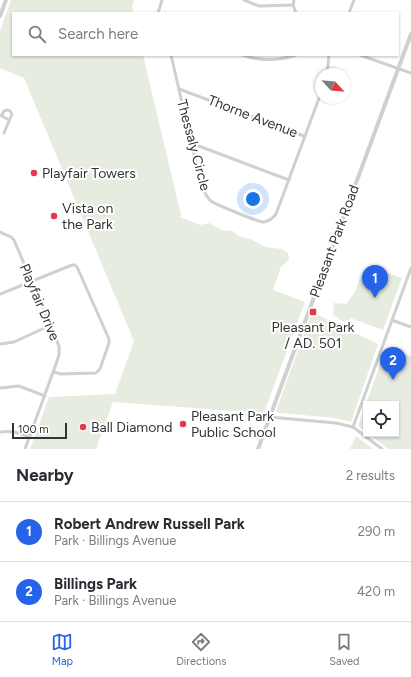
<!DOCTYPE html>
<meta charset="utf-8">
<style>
body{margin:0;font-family:Figtree,sans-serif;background:#f7f7f7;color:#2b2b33}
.controls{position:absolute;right:12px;bottom:12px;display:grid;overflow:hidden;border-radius:0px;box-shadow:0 1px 3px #0004}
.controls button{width:36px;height:36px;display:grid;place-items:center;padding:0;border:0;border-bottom:1px solid #e1e1e2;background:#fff;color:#2b2b33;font:20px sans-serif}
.compass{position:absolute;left:315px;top:68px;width:36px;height:36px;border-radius:50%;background:#fff;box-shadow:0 1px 3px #0004;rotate:116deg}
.scale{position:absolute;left:12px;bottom:10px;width:55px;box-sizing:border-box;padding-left:4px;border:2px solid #333;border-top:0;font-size:11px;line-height:14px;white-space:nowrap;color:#333;-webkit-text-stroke:3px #fff;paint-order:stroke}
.you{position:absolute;left:253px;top:199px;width:14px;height:14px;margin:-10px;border:3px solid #fff;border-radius:50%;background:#1a73e8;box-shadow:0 0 0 6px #1a73e833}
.badge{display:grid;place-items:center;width:26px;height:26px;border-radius:50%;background:#2563eb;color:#fff;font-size:13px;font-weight:700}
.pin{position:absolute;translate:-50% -33px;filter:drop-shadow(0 1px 2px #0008)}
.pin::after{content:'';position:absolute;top:21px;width:14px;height:12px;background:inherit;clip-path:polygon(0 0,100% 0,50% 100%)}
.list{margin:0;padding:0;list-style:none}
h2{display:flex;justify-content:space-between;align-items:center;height:52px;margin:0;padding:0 16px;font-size:17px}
h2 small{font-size:13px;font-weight:400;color:#7c7c81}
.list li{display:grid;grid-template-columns:26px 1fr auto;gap:12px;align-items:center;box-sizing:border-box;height:60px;padding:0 16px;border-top:1px solid #e1e1e2}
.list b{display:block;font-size:15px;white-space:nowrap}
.list p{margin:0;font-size:13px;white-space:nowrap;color:#7c7c81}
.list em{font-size:13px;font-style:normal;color:#7c7c81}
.icon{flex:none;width:22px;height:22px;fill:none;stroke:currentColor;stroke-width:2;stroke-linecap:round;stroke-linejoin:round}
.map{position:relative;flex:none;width:411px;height:449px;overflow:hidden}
.search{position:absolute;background:#fff;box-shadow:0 1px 3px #0004;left:12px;right:12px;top:12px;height:44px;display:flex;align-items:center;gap:10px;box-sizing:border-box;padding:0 14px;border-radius:0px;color:#7c7c81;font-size:15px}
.sheet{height:172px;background:#fff}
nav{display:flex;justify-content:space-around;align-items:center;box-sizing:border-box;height:56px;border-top:1px solid #e1e1e2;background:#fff;font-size:11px;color:#7c7c81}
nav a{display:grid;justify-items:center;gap:2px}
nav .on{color:#2563eb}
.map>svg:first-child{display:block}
.green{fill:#e6ecdf}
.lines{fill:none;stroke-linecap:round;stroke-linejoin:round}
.minor{stroke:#d0d0d0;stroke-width:3}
.tertiary{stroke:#d0d0d0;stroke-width:4}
.poi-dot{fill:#e63946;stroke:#fff;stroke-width:1.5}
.labels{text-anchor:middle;stroke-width:4;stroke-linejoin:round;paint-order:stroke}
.street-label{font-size:14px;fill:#333;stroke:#fff}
.poi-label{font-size:14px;fill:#333;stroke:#fff;text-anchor:start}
</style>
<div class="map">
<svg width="411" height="449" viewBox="0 0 411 449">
<rect width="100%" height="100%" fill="#fff"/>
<!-- green -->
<g class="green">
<polygon points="11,0 134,0 132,6 134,13 13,13 13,55 143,55 181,215 180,217 200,225 209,223 222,230 233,231 238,236 250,239 265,247 282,249 288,253 289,260 281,267 273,290 305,302 264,413 113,402 96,449 30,449 49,397 115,394 134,341 24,78 0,68 0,31"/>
<polygon points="368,266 402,278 383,330 350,318 349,321 342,321 333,314 334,303 346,304 355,292 360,278"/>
<polygon points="312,312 378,344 351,422 335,418 279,413 276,411"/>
<polygon points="386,348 411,356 411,449 388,449 369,434 396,434 396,404 366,404 366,432 358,426"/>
<polygon points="356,436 373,449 350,449"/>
</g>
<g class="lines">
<!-- minor -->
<g class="minor">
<polyline points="244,0 259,6 293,5"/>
<polyline points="294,0 293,5 296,13"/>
<polyline points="158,13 162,0"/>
<polyline points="349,13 354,0"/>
<path d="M 171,55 L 201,185 C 204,191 206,197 211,201 C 217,205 258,222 264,222 C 270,221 273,218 276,214 L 321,93"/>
<path d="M 242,55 C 260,61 278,61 296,55"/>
<polyline points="360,55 411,73"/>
<polyline points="327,74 329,55"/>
<polyline points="179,89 304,136"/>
<polyline points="0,115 9,120"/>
<polyline points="2,115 4,111 7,110 10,111 12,114 4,133"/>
<polyline points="191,143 289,180"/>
<polyline points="0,232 11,237 14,240 59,346 59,355 56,364 25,449"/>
<polyline points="0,294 72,265 75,265 77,267 109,339 109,343 100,369 96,373 61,374 54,372"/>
<polyline points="392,320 411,327"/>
<polyline points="0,344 14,342 51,325"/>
<polyline points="0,388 19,386 45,396"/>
<polyline points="269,417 336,423 353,427 382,449"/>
<polyline points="353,427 411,268"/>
<path d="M 0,432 C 11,430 19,433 30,437"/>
</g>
<!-- tertiary -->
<g class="tertiary">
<polyline points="0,16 6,0"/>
<polyline points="258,449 411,34"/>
</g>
</g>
<!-- markers -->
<g class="poi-dot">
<circle cx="34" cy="173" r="4"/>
<circle cx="54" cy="216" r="4"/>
<rect x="309" y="308" width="8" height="8" rx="2"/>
<circle cx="183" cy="424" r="4"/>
<circle cx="83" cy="427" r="4"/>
</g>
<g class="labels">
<!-- street labels -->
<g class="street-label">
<text transform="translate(253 116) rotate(21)" y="5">Thorne Avenue</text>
<text transform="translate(194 145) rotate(75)" y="5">Thessaly Circle</text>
<text transform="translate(334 241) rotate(-70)" y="5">Pleasant Park Road</text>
<text transform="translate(40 302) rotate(67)" y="5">Playfair Drive</text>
</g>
<!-- poi labels -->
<g class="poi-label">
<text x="42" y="178">Playfair Towers</text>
<text x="62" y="213">Vista on<tspan x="62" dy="16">the Park</tspan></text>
<text x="313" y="332" text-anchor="middle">Pleasant Park<tspan x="313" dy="16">/ AD. 501</tspan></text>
<text x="191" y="421">Pleasant Park<tspan x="191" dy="16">Public School</tspan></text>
<text x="91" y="432">Ball Diamond</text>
</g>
</g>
</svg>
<div class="controls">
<button><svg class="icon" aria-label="locate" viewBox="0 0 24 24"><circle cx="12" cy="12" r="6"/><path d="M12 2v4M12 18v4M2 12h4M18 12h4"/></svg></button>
</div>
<svg class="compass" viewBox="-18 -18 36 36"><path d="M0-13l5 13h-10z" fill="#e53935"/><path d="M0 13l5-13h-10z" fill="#7c7c81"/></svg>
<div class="scale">100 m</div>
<div class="you"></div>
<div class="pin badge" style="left:375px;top:298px">1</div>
<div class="pin badge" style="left:393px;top:380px">2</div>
<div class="search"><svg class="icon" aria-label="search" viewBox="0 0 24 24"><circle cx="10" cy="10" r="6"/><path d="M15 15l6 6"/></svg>Search here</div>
</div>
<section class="sheet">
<h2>Nearby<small>2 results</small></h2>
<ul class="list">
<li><span class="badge">1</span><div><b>Robert Andrew Russell Park</b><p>Park · Billings Avenue</p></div><em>290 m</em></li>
<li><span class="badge">2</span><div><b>Billings Park</b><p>Park · Billings Avenue</p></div><em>420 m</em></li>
</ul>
</section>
<nav>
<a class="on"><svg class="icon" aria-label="map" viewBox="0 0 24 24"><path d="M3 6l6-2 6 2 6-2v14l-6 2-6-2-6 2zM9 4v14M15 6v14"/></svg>Map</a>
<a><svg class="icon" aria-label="directions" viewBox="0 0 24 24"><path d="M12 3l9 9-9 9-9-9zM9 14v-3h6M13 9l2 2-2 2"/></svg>Directions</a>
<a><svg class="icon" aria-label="saved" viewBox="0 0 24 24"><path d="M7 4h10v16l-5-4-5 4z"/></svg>Saved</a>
</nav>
